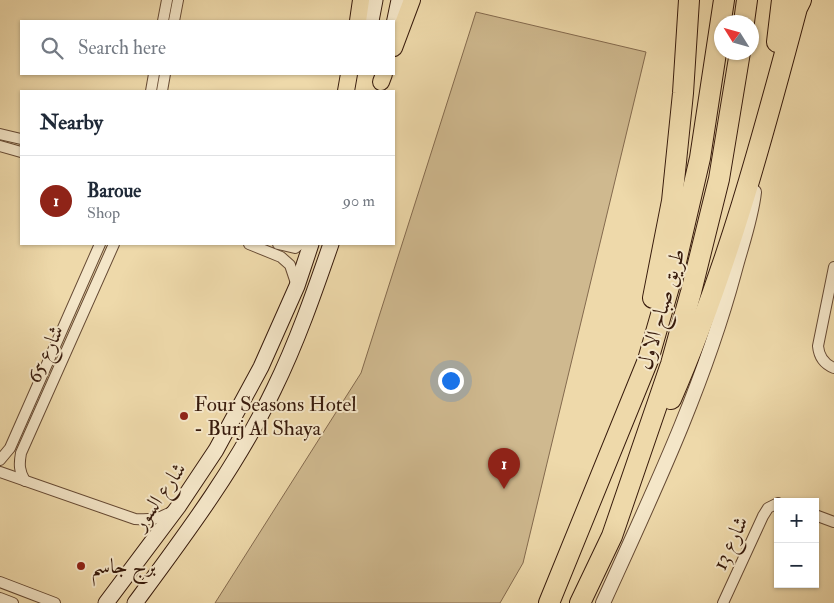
<!DOCTYPE html>
<meta charset="utf-8">
<style>
body{margin:0;font-family:"IM FELL Double Pica",Amiri,serif;background:#f2f2f3;color:#1f2937}
.controls{position:absolute;right:15px;bottom:15px;display:grid;overflow:hidden;border-radius:0px;box-shadow:0 1px 4px #0004}
.controls button{width:45px;height:45px;display:grid;place-items:center;padding:0;border:0;border-bottom:1px solid #e0e1e3;background:#fff;color:#1f2937;font:25px sans-serif}
.compass{position:absolute;left:714px;top:15px;width:45px;height:45px;border-radius:50%;background:#fff;box-shadow:0 1px 4px #0004;rotate:307deg}
.you{position:absolute;left:450px;top:380px;width:18px;height:18px;margin:-12px;border:4px solid #fff;border-radius:50%;background:#1a73e8;box-shadow:0 0 0 8px #1a73e833}
.badge{display:grid;place-items:center;width:32px;height:32px;border-radius:50%;background:#8f2418;color:#fff;font-size:16px;font-weight:700}
.pin{position:absolute;translate:-50% -41px;filter:drop-shadow(0 1px 2px #0008)}
.pin::after{content:'';position:absolute;top:26px;width:18px;height:15px;background:inherit;clip-path:polygon(0 0,100% 0,50% 100%)}
.list{margin:0;padding:0;list-style:none}
h2{display:flex;justify-content:space-between;align-items:center;height:65px;margin:0;padding:0 20px;font-size:21px}
h2 small{font-size:16px;font-weight:400;color:#747a83}
.list li{display:grid;grid-template-columns:32px 1fr auto;gap:15px;align-items:center;box-sizing:border-box;height:90px;padding:0 20px;border-top:1px solid #e0e1e3}
.list b{display:block;font-size:19px;white-space:nowrap}
.list p{margin:0;font-size:16px;white-space:nowrap;color:#747a83}
.list em{font-size:16px;font-style:normal;color:#747a83}
.icon{flex:none;width:28px;height:28px;fill:none;stroke:currentColor;stroke-width:2;stroke-linecap:round;stroke-linejoin:round}
.map{position:relative;flex:none;width:834px;height:603px;overflow:hidden}
.search{position:absolute;background:#fff;box-shadow:0 1px 4px #0004;left:20px;top:20px;width:375px;height:55px;display:flex;align-items:center;gap:12px;box-sizing:border-box;padding:0 18px;border-radius:0px;color:#747a83;font-size:19px}
.panel{position:absolute;background:#fff;box-shadow:0 1px 4px #0004;left:20px;top:90px;width:375px;height:155px;border-radius:0px}
.map>svg:first-child{display:block}
.green{fill:#cfb98f;stroke:#846a4e}
.lines{fill:none;stroke-linecap:round;stroke-linejoin:round}
.minor-casing{stroke:#664a34;stroke-width:12}
.tertiary-casing{stroke:#664a34;stroke-width:16}
.secondary-casing{stroke:#381b0c;stroke-width:17}
.primary-casing{stroke:#381b0c;stroke-width:18}
.motorway-casing{stroke:#381b0c;stroke-width:22}
.minor{stroke:#f4e6c8;stroke-width:10}
.tertiary{stroke:#f4e6c8;stroke-width:14}
.secondary{stroke:#f4e6c8;stroke-width:15}
.primary{stroke:#eed9aa;stroke-width:16}
.motorway{stroke:#eed9aa;stroke-width:20}
.poi-dot{fill:#8f2418;stroke:#f4e6c8;stroke-width:2}
.labels{text-anchor:middle;stroke-width:4;stroke-linejoin:round;paint-order:stroke}
.street-label{font-size:21px;fill:#381b0c;stroke:#f4e6c8}
.poi-label{font-size:21px;fill:#381b0c;stroke:#f4e6c8;text-anchor:start}
</style>
<div class="map">
<svg width="834" height="603" viewBox="0 0 834 603">
<rect width="100%" height="100%" fill="#eed9aa"/>
<filter id="stains"><feTurbulence type="fractalNoise" baseFrequency=".004" numOctaves="4"/><feColorMatrix values="0 0 0 0 .2 0 0 0 0 .09 0 0 0 0 .02 0 0 0 .5 -.17"/></filter>
<radialGradient id="worn" r=".72"><stop offset=".6" stop-color="#630" stop-opacity="0"/><stop offset="1" stop-color="#630" stop-opacity=".3"/></radialGradient>
<!-- green -->
<polygon class="green" points="476,12 646,52 523,563 500,603 215,603 361,373"/>
<g class="lines">
<defs>
<g id="minor">
<polyline points="163,21 167,0"/>
<polyline points="174,21 178,0"/>
<polyline points="151,91 154,74"/>
<polyline points="162,91 165,74"/>
<polyline points="0,134 21,139"/>
<polyline points="0,146 21,152"/>
<polyline points="249,244 281,257 290,265 297,286"/>
<polyline points="278,244 295,248 300,244"/>
<path d="M 834,267 L 818,346 C 819,357 824,364 834,368"/>
<polyline points="0,460 10,448 100,244"/>
<path d="M 0,472 L 135,519 C 149,520 159,519 171,512"/>
<path d="M 25,481 C 19,471 19,464 21,453 L 114,244"/>
<polyline points="815,515 834,522"/>
<polyline points="0,582 55,603"/>
<polyline points="0,598 13,603"/>
<polyline points="723,603 763,516 768,508 778,503"/>
</g>
<path id="tertiary" d="M 603,603 C 652,495 703,388 734,273 C 741,246 751,219 754,192"/>
<g id="secondary">
<polyline points="371,21 375,0"/>
<polyline points="394,24 399,0"/>
<polyline points="106,603 178,507 216,450 261,367 297,286 311,244"/>
<path d="M 135,603 C 186,534 237,466 274,389 C 297,342 314,293 331,244"/>
</g>
<g id="primary">
<polyline points="358,21 361,0"/>
<polyline points="394,48 412,0"/>
<polyline points="381,82 384,74"/>
<polyline points="346,91 349,74"/>
</g>
<g id="motorway">
<polyline points="744,22 747,0"/>
<polyline points="777,42 782,0"/>
<polyline points="653,298 672,201 683,93 689,0"/>
<path d="M 671,399 C 726,273 762,140 797,8 L 801,0"/>
<polyline points="549,603 648,360 675,266 700,158 724,0"/>
<polyline points="580,603 612,536 671,364 691,292 719,179 740,52"/>
</g>
</defs>
<!-- minor casing -->
<use href="#minor" class="minor-casing"/>
<!-- tertiary casing -->
<use href="#tertiary" class="tertiary-casing"/>
<!-- secondary casing -->
<use href="#secondary" class="secondary-casing"/>
<!-- primary casing -->
<use href="#primary" class="primary-casing"/>
<!-- motorway casing -->
<use href="#motorway" class="motorway-casing"/>
<!-- minor -->
<use href="#minor" class="minor"/>
<!-- tertiary -->
<use href="#tertiary" class="tertiary"/>
<!-- secondary -->
<use href="#secondary" class="secondary"/>
<!-- primary -->
<use href="#primary" class="primary"/>
<!-- motorway -->
<use href="#motorway" class="motorway"/>
</g>
<!-- markers -->
<g class="poi-dot">
<circle cx="184" cy="416" r="5"/>
<circle cx="81" cy="566" r="5"/>
</g>
<g class="labels">
<!-- street labels -->
<g class="street-label">
<text transform="translate(661 309) rotate(-74)" y="7">طريق صباح الاول</text>
<text transform="translate(45 354) rotate(-66)" y="7">شارع 65</text>
<text transform="translate(159 496) rotate(-55)" y="7">شارع السور</text>
<text transform="translate(730 543) rotate(-65)" y="7">شارع 13</text>
</g>
<!-- poi labels -->
<g class="poi-label">
<text x="194" y="411">Four Seasons Hotel<tspan x="194" dy="24">- Burj Al Shaya</tspan></text>
<text x="91" y="573">برج جاسم</text>
</g>
</g>
<rect width="100%" height="100%" filter="url(#stains)"/>
<rect width="100%" height="100%" fill="url(#worn)"/>
</svg>
<div class="controls">
<button>+</button>
<button>−</button>
</div>
<svg class="compass" viewBox="-18 -18 36 36"><path d="M0-13l5 13h-10z" fill="#e53935"/><path d="M0 13l5-13h-10z" fill="#747a83"/></svg>
<div class="you"></div>
<div class="pin badge" style="left:504px;top:489px">1</div>
<div class="search"><svg class="icon" aria-label="search" viewBox="0 0 24 24"><circle cx="10" cy="10" r="6"/><path d="M15 15l6 6"/></svg>Search here</div>
<section class="panel">
<h2>Nearby<small></small></h2>
<ul class="list">
<li><span class="badge">1</span><div><b>Baroue</b><p>Shop</p></div><em>90 m</em></li>
</ul>
</section>
</div>
